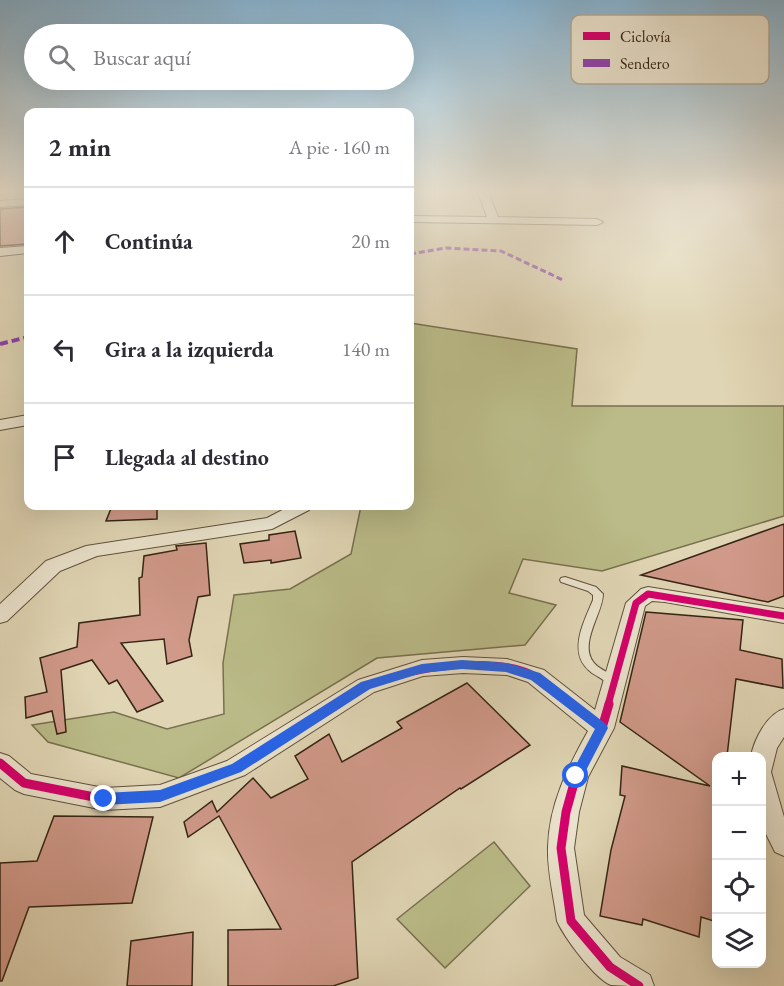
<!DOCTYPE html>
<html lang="es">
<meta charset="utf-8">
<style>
body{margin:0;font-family:"EB Garamond",serif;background:#f2f2f3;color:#2b2b33}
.controls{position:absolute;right:18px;bottom:18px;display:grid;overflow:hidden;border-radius:12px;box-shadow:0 6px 24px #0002}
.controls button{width:54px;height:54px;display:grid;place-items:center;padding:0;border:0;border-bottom:2px solid #e1e1e2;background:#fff;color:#2b2b33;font:30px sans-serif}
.stop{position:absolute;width:18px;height:18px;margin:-14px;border:4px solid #2563eb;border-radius:50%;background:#fff}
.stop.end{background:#2563eb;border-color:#fff;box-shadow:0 2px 6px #0008}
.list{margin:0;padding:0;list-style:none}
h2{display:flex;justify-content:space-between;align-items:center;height:78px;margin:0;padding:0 24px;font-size:26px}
h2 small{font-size:20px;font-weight:400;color:#7c7c81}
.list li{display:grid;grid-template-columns:39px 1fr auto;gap:18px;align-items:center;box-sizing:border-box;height:108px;padding:0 24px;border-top:2px solid #e1e1e2}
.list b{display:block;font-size:22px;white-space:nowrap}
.list em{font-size:20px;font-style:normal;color:#7c7c81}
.icon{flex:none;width:33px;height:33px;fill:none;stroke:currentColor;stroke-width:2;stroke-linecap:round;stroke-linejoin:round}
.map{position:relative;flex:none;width:784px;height:986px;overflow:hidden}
.search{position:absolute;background:#fff;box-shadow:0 6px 24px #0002;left:24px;top:24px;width:390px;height:66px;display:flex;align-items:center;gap:15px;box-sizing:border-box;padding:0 21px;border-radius:33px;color:#7c7c81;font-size:22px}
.panel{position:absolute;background:#fff;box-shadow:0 6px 24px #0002;left:24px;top:108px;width:390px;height:402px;border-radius:12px}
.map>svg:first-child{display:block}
.green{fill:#babb88;stroke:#78704e;stroke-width:1.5}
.building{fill:#d09989;stroke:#362514;stroke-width:1.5}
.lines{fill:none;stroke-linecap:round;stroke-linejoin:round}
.lane-casing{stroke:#60513c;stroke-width:2}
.street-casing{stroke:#60513c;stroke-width:2}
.lane{fill:#ebe4ce;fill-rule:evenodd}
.street{fill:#ebe4ce;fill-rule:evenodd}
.quiet-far1{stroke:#8e44ad;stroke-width:3;stroke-dasharray:6 3;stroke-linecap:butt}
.quiet{stroke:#8e44ad;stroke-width:4;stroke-dasharray:8 4;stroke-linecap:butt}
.cycleway-far1-casing{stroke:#ebe4ce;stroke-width:10}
.cycleway-casing{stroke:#ebe4ce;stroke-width:13}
.cycleway-far1{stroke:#d6006c;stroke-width:7}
.cycleway{stroke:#d6006c;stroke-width:9}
.route{fill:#2563eb}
.key{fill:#ebe4ce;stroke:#b5ab96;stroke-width:1.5}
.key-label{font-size:16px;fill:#362514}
</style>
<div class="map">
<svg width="784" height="986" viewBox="0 0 784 986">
<rect width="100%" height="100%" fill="#e0d5b4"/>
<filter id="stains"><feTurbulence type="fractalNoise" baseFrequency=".00333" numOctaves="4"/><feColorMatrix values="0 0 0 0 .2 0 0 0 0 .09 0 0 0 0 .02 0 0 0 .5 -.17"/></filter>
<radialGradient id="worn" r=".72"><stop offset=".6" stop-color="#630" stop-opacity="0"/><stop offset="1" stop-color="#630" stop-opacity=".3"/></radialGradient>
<!-- green -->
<g class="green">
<polygon points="410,323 577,349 572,406 784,406 784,516 602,571 523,559 509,593 556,605 525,645 377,658 179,778 48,742 32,725 114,712 167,729 224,714 223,663 234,595 290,589 351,554 361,506 410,506"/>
<polygon points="494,842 530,886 445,968 397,919"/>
</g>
<!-- building -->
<g class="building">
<polygon points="28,207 28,244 0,246 0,209"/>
<polygon points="112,506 157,506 157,519 106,521"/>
<polygon points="784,524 784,596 768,602 641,575"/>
<polygon points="295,531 301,558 271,563 271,560 244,563 240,544 269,540 269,535"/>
<polygon points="206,543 210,595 198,597 189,640 192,656 167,664 164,639 121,643 163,701 137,712 117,680 109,684 92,660 61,670 66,732 57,734 52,711 26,718 25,697 47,692 40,658 77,647 79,623 140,615 139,578 142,577 144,556 177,550 176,546"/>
<polygon points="646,612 743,620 740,650 782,659 783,688 736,679 727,756 717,756 717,922 701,917 699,937 643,919 642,925 600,916 611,850 625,796 620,795 622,766 710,786 620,722"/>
<polygon points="467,683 530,745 461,789 460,788 352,862 358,978 333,986 228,986 228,930 281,929 219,816 188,837 184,822 212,801 217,812 253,778 271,798 308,779 295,756 329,734 342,762 402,728 397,722"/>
<polygon points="54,816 153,817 132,903 29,907 2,981 0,981 0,863 37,861"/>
<polygon points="193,932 192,986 127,986 131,941"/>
</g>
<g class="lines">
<defs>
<path id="lane" d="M 565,577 L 596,587 L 603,594 C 603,613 578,644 594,663 C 600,670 610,673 618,678 L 620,681 L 618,684 C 610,686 604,680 597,676 C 565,658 582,626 593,600 L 593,595 L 588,591 L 561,582 L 560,580 L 561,578 Z"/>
<g id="street">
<polygon points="478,192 488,192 498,217 597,219 603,222 597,225 410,222 410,216 487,217"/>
<polygon points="28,199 28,205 0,207 0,201"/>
<polygon points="28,246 28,253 0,256 0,248"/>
<polygon points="28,415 28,425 0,430 0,420"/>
<polygon points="290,506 312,506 309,510 272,529 97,556 60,571 7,621 0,623 0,604 46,561 86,546 267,518"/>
<path d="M 648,587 L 784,609 L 784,623 L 665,602 L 652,601 L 645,606 L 614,728 L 588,777 L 579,812 L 574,848 L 584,915 L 620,957 L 650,975 L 654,986 C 642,986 623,986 611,985 C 595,979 564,937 557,921 C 554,897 547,871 548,847 C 549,804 568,767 588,731 L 528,682 L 507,675 L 463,673 L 423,676 L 374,692 L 245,775 L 160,807 L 104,810 L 24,794 L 15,790 L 0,778 L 0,753 L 9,756 L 31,774 L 104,788 L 160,785 L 227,761 L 358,680 L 422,660 L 463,657 L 507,659 L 544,670 L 595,710 L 626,603 L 641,589 Z"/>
<path d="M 784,709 L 784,737 L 777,748 L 771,772 L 784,817 L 784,856 L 775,852 L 762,826 L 762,756 L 751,756 C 754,740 767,714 784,709 Z"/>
</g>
</defs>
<!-- lane casing -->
<use href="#lane" class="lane-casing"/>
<!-- street casing -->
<use href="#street" class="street-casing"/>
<!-- lane -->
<use href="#lane" class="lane"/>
<!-- street -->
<use href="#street" class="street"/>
<!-- quiet-far1 -->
<polyline class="quiet-far1" points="410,254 446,248 501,251 563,280"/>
<!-- quiet -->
<polyline class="quiet" points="0,344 28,337"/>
<defs>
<g id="cycleway-far1">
<path d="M 335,705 C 345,699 356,691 366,686 C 407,668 497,653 537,677 C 550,685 562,696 573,705"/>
<polyline points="608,705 636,603 648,594 784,616"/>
</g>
<g id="cycleway">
<polyline points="571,704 602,728"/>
<polyline points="609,704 602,728 576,776 566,812 561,848 571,921 610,967 639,986"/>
<polyline points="0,763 24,783 104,799 160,796 236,768 338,704"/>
</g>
</defs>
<!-- cycleway-far1 casing -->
<use href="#cycleway-far1" class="cycleway-far1-casing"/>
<!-- cycleway casing -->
<use href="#cycleway" class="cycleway-casing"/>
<!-- cycleway-far1 -->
<use href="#cycleway-far1" class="cycleway-far1"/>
<!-- cycleway -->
<use href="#cycleway" class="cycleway"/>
</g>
<!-- sky -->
<linearGradient id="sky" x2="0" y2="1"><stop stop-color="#87b5d4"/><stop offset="0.58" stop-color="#f1ecdd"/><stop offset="1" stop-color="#f1ecdd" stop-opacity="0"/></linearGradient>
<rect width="784" height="330" fill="url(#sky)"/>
<!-- route -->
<polygon class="route" points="462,660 507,663 540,673 606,724 608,728 581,780 576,781 570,776 595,729 531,680 506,672 462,669 422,673 370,689 241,772 160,802 104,805 100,803 97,799 100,795 104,793 160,790 232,764 361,682 422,664"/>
<!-- legend -->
<rect x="571" y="15" width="198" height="69" rx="9" class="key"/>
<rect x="583" y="32" width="27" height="8" fill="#d6006c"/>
<rect x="583" y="59" width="27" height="8" fill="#8e44ad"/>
<g class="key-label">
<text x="620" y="42">Ciclovía</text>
<text x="620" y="69">Sendero</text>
</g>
<rect width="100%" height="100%" filter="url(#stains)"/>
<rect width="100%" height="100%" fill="url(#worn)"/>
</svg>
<div class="controls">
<button>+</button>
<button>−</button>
<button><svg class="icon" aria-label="locate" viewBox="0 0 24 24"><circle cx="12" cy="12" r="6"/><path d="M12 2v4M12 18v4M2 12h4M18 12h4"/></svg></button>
<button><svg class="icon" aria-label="layers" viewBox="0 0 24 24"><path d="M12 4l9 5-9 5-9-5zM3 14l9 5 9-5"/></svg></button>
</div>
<div class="stop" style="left:576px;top:776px"></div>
<div class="stop end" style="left:104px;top:799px"></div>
<div class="search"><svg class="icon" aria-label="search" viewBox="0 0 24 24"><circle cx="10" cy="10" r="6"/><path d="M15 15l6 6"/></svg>Buscar aquí</div>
<section class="panel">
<h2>2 min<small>A pie · 160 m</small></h2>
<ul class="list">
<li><svg class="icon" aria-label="ahead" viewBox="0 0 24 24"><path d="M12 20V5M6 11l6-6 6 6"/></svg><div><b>Continúa</b></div><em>20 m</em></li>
<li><svg class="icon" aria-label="left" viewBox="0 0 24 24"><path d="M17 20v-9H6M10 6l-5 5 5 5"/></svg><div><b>Gira a la izquierda</b></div><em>140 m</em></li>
<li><svg class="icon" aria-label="arrive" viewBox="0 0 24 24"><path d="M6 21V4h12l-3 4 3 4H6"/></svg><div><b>Llegada al destino</b></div></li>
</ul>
</section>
</div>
